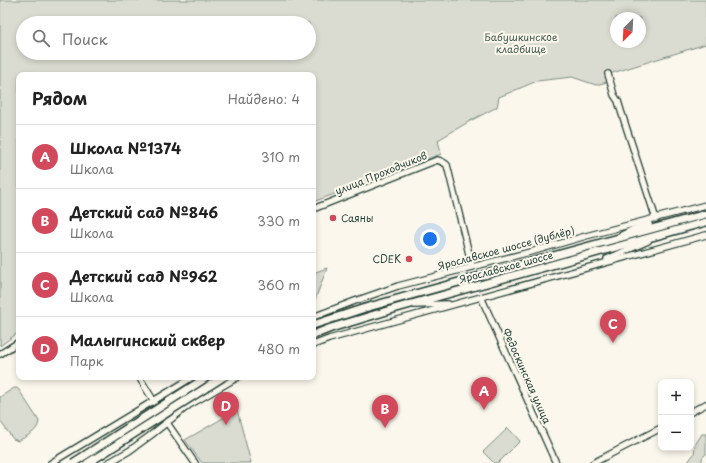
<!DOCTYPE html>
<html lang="ru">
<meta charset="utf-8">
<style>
body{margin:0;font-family:"Playpen Sans",sans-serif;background:#f6f6f6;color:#222}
.controls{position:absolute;right:12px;bottom:12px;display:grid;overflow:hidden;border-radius:8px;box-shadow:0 2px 6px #0003}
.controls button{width:36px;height:36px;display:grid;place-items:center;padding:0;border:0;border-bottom:1px solid #e0e0e0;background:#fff;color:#222;font:20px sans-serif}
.compass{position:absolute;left:610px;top:12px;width:36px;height:36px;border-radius:50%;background:#fff;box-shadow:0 2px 6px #0003;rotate:204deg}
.you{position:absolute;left:430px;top:239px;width:14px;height:14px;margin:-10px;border:3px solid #fff;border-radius:50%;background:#1a73e8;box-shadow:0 0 0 6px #1a73e833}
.badge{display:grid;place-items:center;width:26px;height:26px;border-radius:50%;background:#d1495b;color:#fff;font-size:13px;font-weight:700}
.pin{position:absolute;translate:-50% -33px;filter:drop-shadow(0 1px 2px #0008)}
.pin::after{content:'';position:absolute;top:21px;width:14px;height:12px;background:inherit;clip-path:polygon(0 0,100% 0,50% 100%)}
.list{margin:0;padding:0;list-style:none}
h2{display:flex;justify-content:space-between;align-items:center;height:52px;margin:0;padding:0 16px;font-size:17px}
h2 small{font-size:13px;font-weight:400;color:#767676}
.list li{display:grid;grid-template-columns:26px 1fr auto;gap:12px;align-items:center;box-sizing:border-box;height:64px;padding:0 16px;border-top:1px solid #e0e0e0}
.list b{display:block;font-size:15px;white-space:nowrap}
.list p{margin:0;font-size:13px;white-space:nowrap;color:#767676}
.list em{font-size:13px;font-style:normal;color:#767676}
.icon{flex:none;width:22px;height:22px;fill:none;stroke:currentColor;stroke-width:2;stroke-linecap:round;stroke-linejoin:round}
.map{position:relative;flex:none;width:706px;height:463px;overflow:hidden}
.search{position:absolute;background:#fff;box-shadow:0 2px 6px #0003;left:16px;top:16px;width:300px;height:44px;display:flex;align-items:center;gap:10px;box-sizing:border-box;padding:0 14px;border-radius:22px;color:#767676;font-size:15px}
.panel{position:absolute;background:#fff;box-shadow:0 2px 6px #0003;left:16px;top:72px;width:300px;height:308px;border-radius:8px}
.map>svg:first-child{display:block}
.green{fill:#dbdcd1;stroke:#7d8c82;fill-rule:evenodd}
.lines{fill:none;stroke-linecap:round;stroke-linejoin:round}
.minor-casing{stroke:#1f3d34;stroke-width:8}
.major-casing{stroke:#1f3d34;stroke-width:10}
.minor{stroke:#fbf7ec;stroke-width:5.5}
.major{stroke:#fbf7ec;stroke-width:7}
.major-bridge-casing{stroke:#1f3d34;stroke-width:10;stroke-linecap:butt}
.major-bridge{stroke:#fbf7ec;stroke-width:7}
.poi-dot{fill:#d1495b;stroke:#fbf7ec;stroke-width:1.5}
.labels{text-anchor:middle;stroke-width:4;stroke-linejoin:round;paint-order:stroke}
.park-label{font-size:10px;fill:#455d53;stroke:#fbf7ec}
.street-label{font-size:10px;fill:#1f3d34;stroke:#fbf7ec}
.poi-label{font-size:10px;fill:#1f3d34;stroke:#fbf7ec;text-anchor:start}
</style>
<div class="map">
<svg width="706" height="463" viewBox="0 0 706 463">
<rect width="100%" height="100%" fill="#fbf7ec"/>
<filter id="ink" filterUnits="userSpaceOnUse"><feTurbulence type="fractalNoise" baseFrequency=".025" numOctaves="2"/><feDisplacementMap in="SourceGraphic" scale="8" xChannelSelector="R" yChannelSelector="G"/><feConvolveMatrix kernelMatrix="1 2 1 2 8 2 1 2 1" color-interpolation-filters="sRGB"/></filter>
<g filter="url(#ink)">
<!-- green -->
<g class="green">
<path d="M 0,0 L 706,0 L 706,44 L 606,75 L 607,82 L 596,85 L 572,77 L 537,81 L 499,97 L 497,107 L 470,121 L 438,140 L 441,154 L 313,202 L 313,75 L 19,75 L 19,332 L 0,346 ZM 616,18 L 640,18 L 640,42 L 616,42 ZM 23,23 L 309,23 L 309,53 L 23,53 Z"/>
<polygon points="327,268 313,305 313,273"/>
<path d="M 14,388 L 17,388 L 19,390 L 39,421 C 38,432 27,436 18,441 L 13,439 L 0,421 L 0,397 Z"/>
<polygon points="237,410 251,463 202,463 185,440"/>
<polygon points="508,428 520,441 498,463 494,463 483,452"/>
<polygon points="702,434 706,434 706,454 702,458 702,462 703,463 687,463 694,454 695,445"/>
</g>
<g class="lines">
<defs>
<g id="minor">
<polyline points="608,74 614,95 618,101 621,111 656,219"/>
<path d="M 313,209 L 437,160 C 441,161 444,162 447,165 L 472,266"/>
<polyline points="622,235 634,229 649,224"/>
<polyline points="607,259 648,241"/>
<polyline points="481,297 556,463"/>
<polyline points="415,305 448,304"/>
<polyline points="313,317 355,301 398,286 534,251 586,236 706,205"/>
<polyline points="313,345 329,339 706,235"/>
<polyline points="0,354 19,342"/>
<polyline points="139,377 160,411"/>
<polyline points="691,412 706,404"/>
<polyline points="165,420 195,463"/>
<polyline points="51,463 193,377"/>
<polyline points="108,463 129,451 151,435 189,405 238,377"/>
<polyline points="593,463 661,428"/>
</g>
<g id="major">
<polyline points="313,325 365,308 415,294 706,214"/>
<polyline points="313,335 331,328 397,308 706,222"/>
</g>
</defs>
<!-- minor casing -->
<use href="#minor" class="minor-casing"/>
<!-- major casing -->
<use href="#major" class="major-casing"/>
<!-- minor -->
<use href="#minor" class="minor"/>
<!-- major -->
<use href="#major" class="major"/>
<defs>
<g id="major-bridge">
<polyline points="73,463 207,377"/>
<polyline points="88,463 223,377"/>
</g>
</defs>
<!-- major-bridge casing -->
<use href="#major-bridge" class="major-bridge-casing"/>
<!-- major-bridge -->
<use href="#major-bridge" class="major-bridge"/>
</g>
</g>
<!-- markers -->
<g class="poi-dot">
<circle cx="333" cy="218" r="4"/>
<circle cx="409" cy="259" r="4"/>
</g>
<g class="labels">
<!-- park labels -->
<g class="park-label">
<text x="521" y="41">Бабушкинское<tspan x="521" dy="12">кладбище</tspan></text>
</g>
<!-- street labels -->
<g class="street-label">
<text transform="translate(381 173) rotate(-22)" y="4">улица Проходчиков</text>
<text transform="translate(506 248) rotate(-15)" y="4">Ярославское шоссе (дублёр)</text>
<text transform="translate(506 267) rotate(-15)" y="4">Ярославское шоссе</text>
<text transform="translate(527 376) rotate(66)" y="4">Федоскинская улица</text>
</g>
<!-- poi labels -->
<g class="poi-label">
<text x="341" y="222">Саяны</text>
<text x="401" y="263" text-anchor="end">CDEK</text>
</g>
</g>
</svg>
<div class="controls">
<button>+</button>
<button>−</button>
</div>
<svg class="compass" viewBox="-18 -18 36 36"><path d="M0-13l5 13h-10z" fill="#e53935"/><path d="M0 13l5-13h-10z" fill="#767676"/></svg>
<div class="you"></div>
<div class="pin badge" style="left:484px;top:410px">A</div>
<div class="pin badge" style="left:385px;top:428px">B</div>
<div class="pin badge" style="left:613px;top:343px">C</div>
<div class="pin badge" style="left:226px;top:425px">D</div>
<div class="search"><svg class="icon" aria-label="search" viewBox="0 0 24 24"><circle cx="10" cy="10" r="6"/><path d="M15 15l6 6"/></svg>Поиск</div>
<section class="panel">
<h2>Рядом<small>Найдено: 4</small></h2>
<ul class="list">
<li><span class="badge">A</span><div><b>Школа №1374</b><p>Школа</p></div><em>310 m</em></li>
<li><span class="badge">B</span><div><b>Детский сад №846</b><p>Школа</p></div><em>330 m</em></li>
<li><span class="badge">C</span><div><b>Детский сад №962</b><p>Школа</p></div><em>360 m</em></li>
<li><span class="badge">D</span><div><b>Малыгинский сквер</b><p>Парк</p></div><em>480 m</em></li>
</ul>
</section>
</div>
